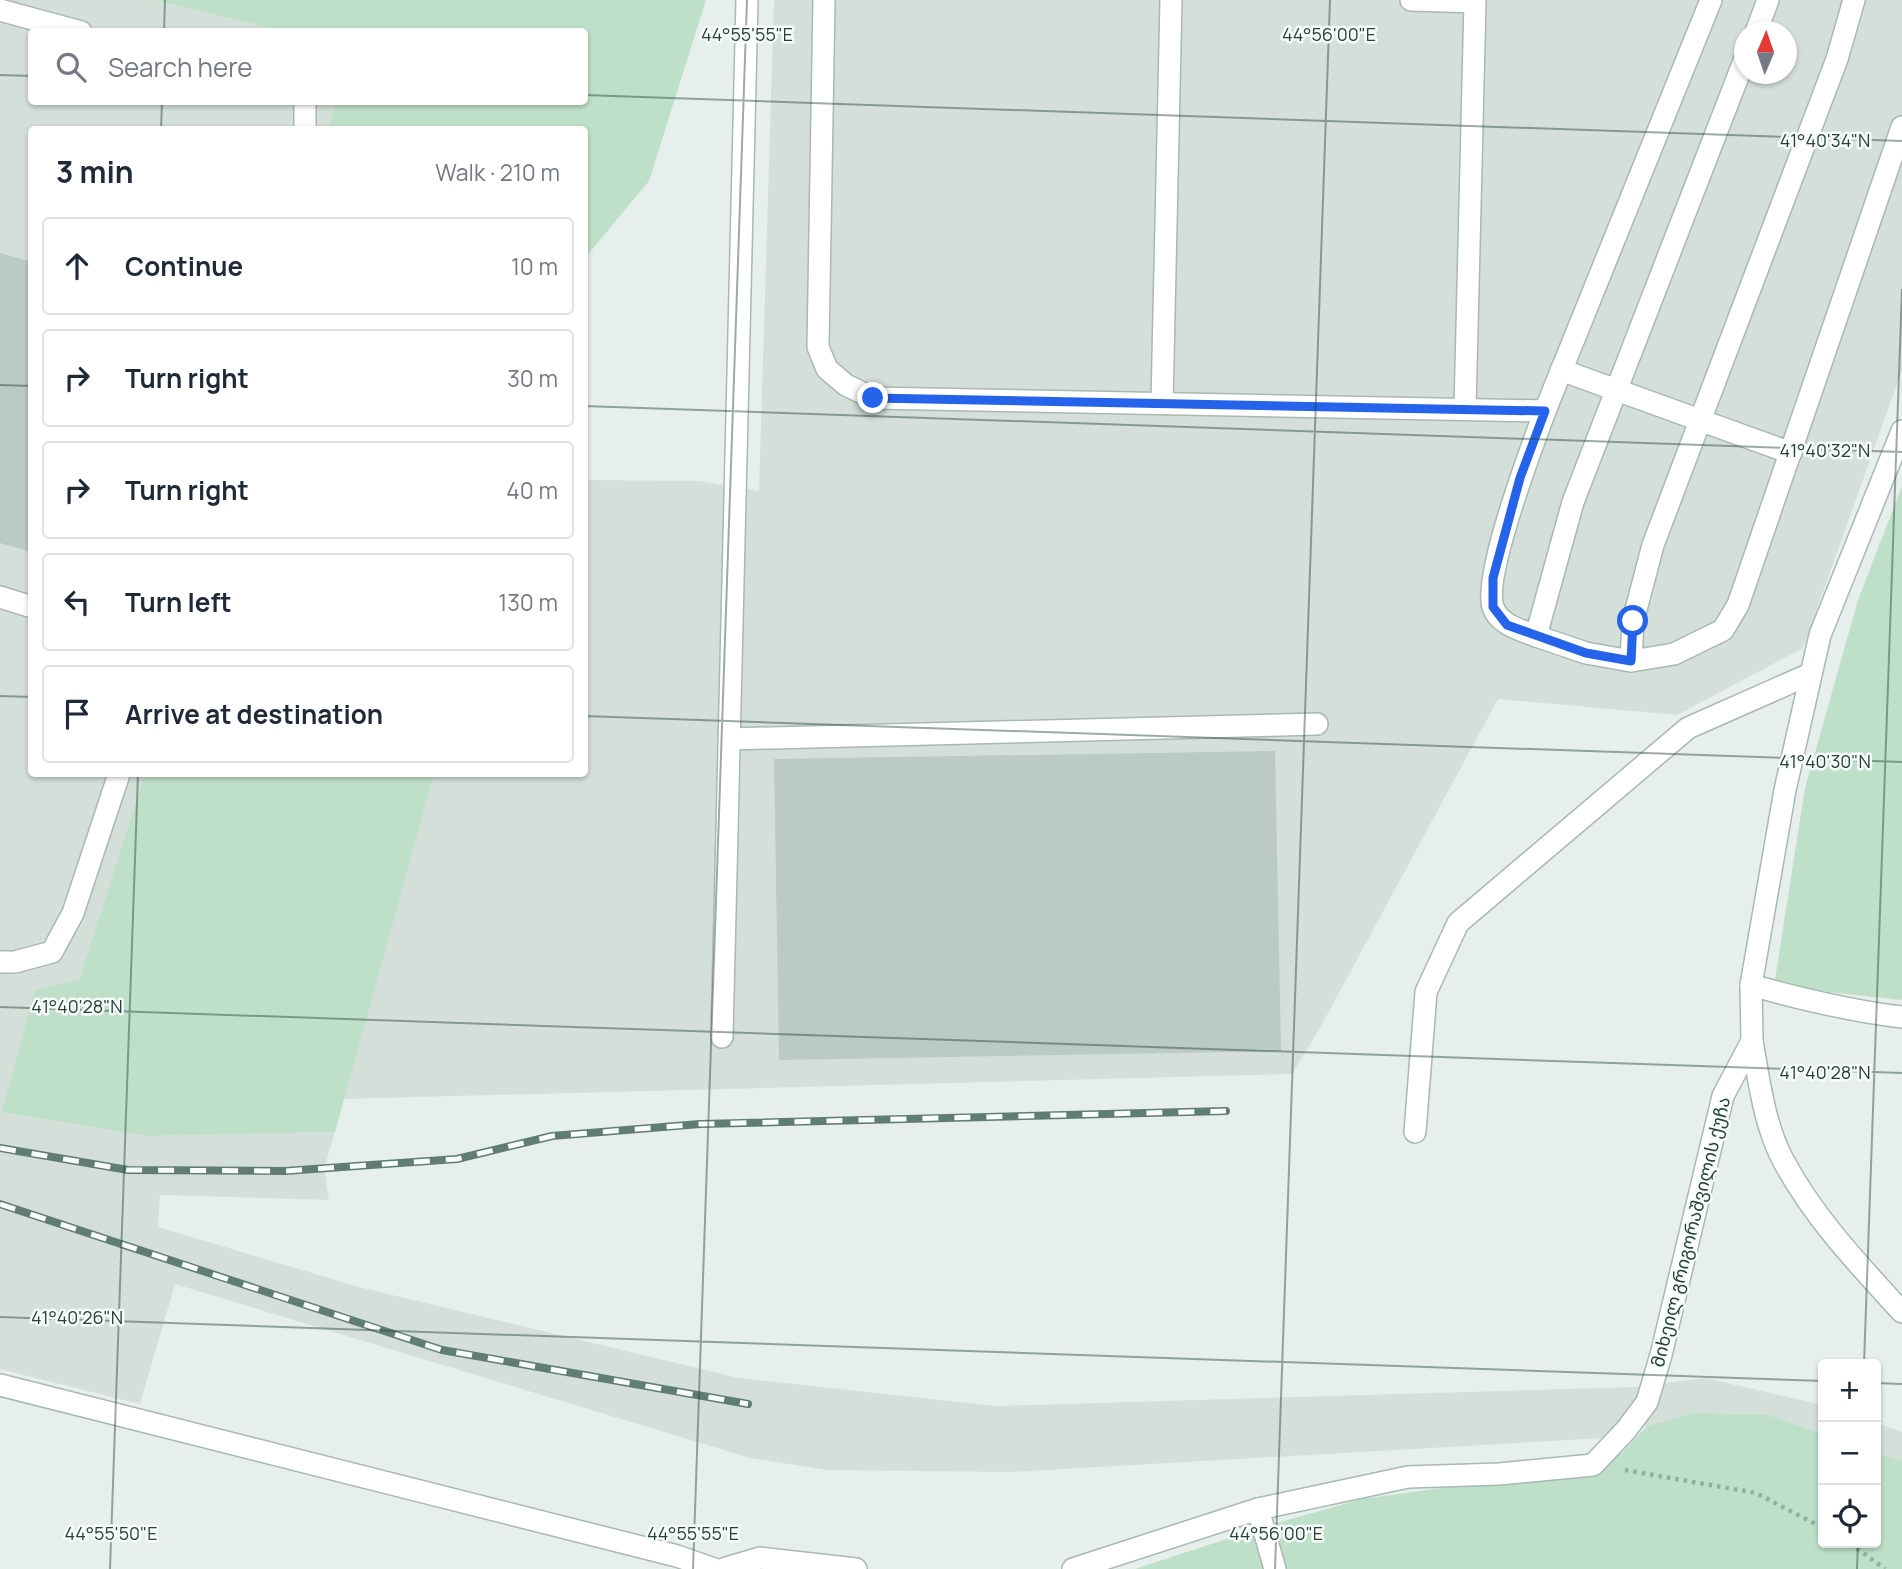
<!DOCTYPE html>
<meta charset="utf-8">
<style>
body{margin:0;font-family:Manrope,"Noto Sans Georgian",sans-serif;background:#f6f6f7;color:#1f2937}
.controls{position:absolute;right:21px;bottom:21px;display:grid;overflow:hidden;border-radius:7px;box-shadow:0 2px 5px #0004}
.controls button{width:63px;height:63px;display:grid;place-items:center;padding:0;border:0;border-bottom:2px solid #e0e1e3;background:#fff;color:#1f2937;font:35px sans-serif}
.compass{position:absolute;left:1734px;top:21px;width:63px;height:63px;border-radius:50%;background:#fff;box-shadow:0 2px 5px #0004;rotate:2deg}
.stop{position:absolute;width:21px;height:21px;margin:-16px;border:5px solid #2563eb;border-radius:50%;background:#fff}
.stop.end{background:#2563eb;border-color:#fff;box-shadow:0 2px 7px #0008}
.list{margin:0;padding:0;list-style:none}
h2{display:flex;justify-content:space-between;align-items:center;height:91px;margin:0;padding:0 28px;font-size:30px}
h2 small{font-size:23px;font-weight:400;color:#747a83}
.list li{display:grid;grid-template-columns:46px 1fr auto;gap:21px;align-items:center;box-sizing:border-box;height:98px;margin:0 14px 14px;padding:0 14px;border:2px solid #e0e1e3;border-radius:7px}
.list b{display:block;font-size:26px;white-space:nowrap}
.list em{font-size:23px;font-style:normal;color:#747a83}
.icon{flex:none;width:38px;height:38px;fill:none;stroke:currentColor;stroke-width:2;stroke-linecap:round;stroke-linejoin:round}
.map{position:relative;flex:none;width:1902px;height:1569px;overflow:hidden}
.search{position:absolute;background:#fff;box-shadow:0 2px 5px #0004;left:28px;top:28px;width:560px;height:77px;display:flex;align-items:center;gap:18px;box-sizing:border-box;padding:0 24px;border-radius:7px;color:#747a83;font-size:26px}
.panel{position:absolute;background:#fff;box-shadow:0 2px 5px #0004;left:28px;top:126px;width:560px;height:651px;border-radius:7px}
.map>svg:first-child{display:block}
.built{fill:#d4dfda;fill-rule:evenodd}
.green{fill:#bfe0c8}
.building{fill:#bbcac4}
.lines{fill:none;stroke-linecap:round;stroke-linejoin:round}
.minor-casing{stroke:#a8b8b2;stroke-width:24}
.path{stroke:#86b3a5;stroke-width:4.5;stroke-dasharray:3.5 5;stroke-linecap:butt}
.minor{stroke:#fff;stroke-width:21}
.rail-casing{stroke:#5f7d75;stroke-width:8}
.rail{stroke:#f7fbf9;stroke-width:5;stroke-dasharray:16;stroke-linecap:butt}
.route{stroke:#2563eb;stroke-width:9}
.ticks{fill:none;stroke:#24423a;stroke-width:2;stroke-opacity:0.45}
.labels{text-anchor:middle;stroke-width:5;stroke-linejoin:round;paint-order:stroke}
.street-label{font-size:18px;fill:#24423a;stroke:#f7fbf9}
.ticks-label{font-size:18px;text-anchor:middle;fill:#24423a;stroke:#f7fbf9;stroke-width:5;stroke-linejoin:round;paint-order:stroke}
</style>
<div class="map">
<svg width="1902" height="1569" viewBox="0 0 1902 1569">
<rect width="100%" height="100%" fill="#e6efeb"/>
<!-- built -->
<g class="built">
<polygon points="0,0 154,0 283,31 32,32 32,102 335,102 328,129 32,130 32,774 145,774 79,980 150,1136 335,1132 324,1169 329,1200 160,1195 158,1227 359,1287 739,1378 995,1406 1635,1387 1705,1378 1823,1405 1823,1434 1764,1414 1693,1413 1604,1438 1011,1472 827,1470 750,1458 175,1284 140,1404 0,1369"/>
<path d="M 774,0 L 1902,0 L 1902,370 L 1803,648 L 1677,715 L 1498,699 L 1320,1028 L 1292,1074 L 343,1099 L 434,774 L 584,774 L 585,480 L 700,481 L 759,491 ZM 1744,32 L 1786,32 L 1786,74 L 1744,74 Z"/>
<polygon points="1876,1423 1902,1432 1902,1461 1876,1452"/>
</g>
<!-- green -->
<g class="green">
<polygon points="154,0 706,0 649,181 585,258 584,130 328,129 335,102 584,102 584,32 283,31"/>
<polygon points="1902,486 1902,1000 1774,986 1805,788 1858,600"/>
<polygon points="145,774 434,774 335,1132 150,1136 2,1112 35,990 79,980"/>
<polygon points="1693,1413 1765,1414 1823,1434 1823,1543 1876,1543 1876,1452 1902,1461 1902,1569 1135,1569 1263,1527 1362,1499 1440,1488 1589,1476 1624,1451 1647,1426"/>
</g>
<!-- building -->
<g class="building">
<polygon points="0,253 32,262 32,552 0,543"/>
<polygon points="1275,751 1281,1051 779,1060 774,759"/>
</g>
<g class="lines">
<defs>
<g id="minor">
<polyline points="824,0 818,347 827,369 846,385 873,398 1545,411 1711,0"/>
<polyline points="1411,0 1475,2 1465,409"/>
<polyline points="0,10 81,32"/>
<polyline points="1756,32 1768,0"/>
<polyline points="305,130 305,102"/>
<polyline points="1561,370 1791,453"/>
<polyline points="1162,403 1171,0"/>
<path d="M 1545,411 C 1532,446 1483,576 1493,607 C 1499,625 1521,630 1536,636 L 1573,502 L 1744,61"/>
<polyline points="0,597 32,607"/>
<polyline points="1536,636 1586,653 1631,661 1674,654 1723,630 1738,605 1902,127"/>
<polyline points="1631,661 1633,621 1653,545 1837,59 1854,0"/>
<polyline points="729,739 1317,724"/>
<polyline points="0,962 15,962 52,952 73,913 119,774"/>
<path d="M 1751,985 C 1801,999 1850,1011 1902,1017"/>
<polyline points="722,1037 747,0"/>
<path d="M 1752,1041 C 1759,1080 1764,1124 1783,1160 C 1814,1218 1858,1264 1902,1312"/>
<polyline points="1415,1132 1426,992 1458,923 1688,728 1810,674"/>
<polyline points="0,1385 677,1556 714,1569"/>
<polyline points="1258,1509 1275,1569"/>
<polyline points="723,1569 760,1558 856,1569"/>
<polyline points="1073,1569 1258,1509 1408,1477 1499,1474 1593,1465 1626,1430 1647,1402 1661,1355 1723,1096 1752,1041 1751,985 1785,790 1820,635 1902,431"/>
</g>
</defs>
<!-- minor casing -->
<use href="#minor" class="minor-casing"/>
<!-- path -->
<g class="path">
<polyline points="1625,1470 1756,1493 1823,1528"/>
<polyline points="1850,1543 1885,1569"/>
</g>
<!-- minor -->
<use href="#minor" class="minor"/>
<defs>
<g id="rail">
<polyline points="0,1148 128,1170 285,1171 457,1159 552,1136 700,1124 1226,1111"/>
<polyline points="0,1204 442,1350 748,1404"/>
</g>
</defs>
<!-- rail casing -->
<use href="#rail" class="rail-casing"/>
<!-- rail -->
<use href="#rail" class="rail"/>
</g>
<g class="lines">
<!-- route -->
<polyline class="route" points="873,398 1545,411 1520,478 1493,578 1493,607 1507,625 1586,653 1631,661 1633,621"/>
</g>
<!-- ticks -->
<path class="ticks" d="M 164,32 L 165,0M 0,75 L 32,76M 584,95 L 1902,141M 161,130 L 162,102M 0,385 L 32,386M 584,406 L 1902,452M 0,696 L 32,697M 584,716 L 1902,762M 0,1007 L 1902,1073M 0,1317 L 1823,1381M 1864,1364 L 1902,289M 1876,1383 L 1902,1384M 110,1569 L 138,774M 693,1569 L 747,0M 1275,1569 L 1330,0M 1857,1569 L 1858,1543"/>
<g class="labels">
<!-- street labels -->
<g class="street-label">
<text transform="translate(1691 1232) rotate(-76)" y="6">მიხეილ გრიგორაშვილის ქუჩა</text>
</g>
</g>
<g class="ticks-label">
<text x="747" y="41">44°55'55"E</text>
<text x="1329" y="41">44°56'00"E</text>
<text x="1825" y="147">41°40'34"N</text>
<text x="1825" y="457">41°40'32"N</text>
<text x="1825" y="768">41°40'30"N</text>
<text x="77" y="1013">41°40'28"N</text>
<text x="1825" y="1079">41°40'28"N</text>
<text x="77" y="1324">41°40'26"N</text>
<text x="111" y="1540">44°55'50"E</text>
<text x="693" y="1540">44°55'55"E</text>
<text x="1276" y="1540">44°56'00"E</text>
</g>
</svg>
<div class="controls">
<button>+</button>
<button>−</button>
<button><svg class="icon" aria-label="locate" viewBox="0 0 24 24"><circle cx="12" cy="12" r="6"/><path d="M12 2v4M12 18v4M2 12h4M18 12h4"/></svg></button>
</div>
<svg class="compass" viewBox="-18 -18 36 36"><path d="M0-13l5 13h-10z" fill="#e53935"/><path d="M0 13l5-13h-10z" fill="#747a83"/></svg>
<div class="stop" style="left:1633px;top:621px"></div>
<div class="stop end" style="left:873px;top:398px"></div>
<div class="search"><svg class="icon" aria-label="search" viewBox="0 0 24 24"><circle cx="10" cy="10" r="6"/><path d="M15 15l6 6"/></svg>Search here</div>
<section class="panel">
<h2>3 min<small>Walk · 210 m</small></h2>
<ul class="list">
<li><svg class="icon" aria-label="ahead" viewBox="0 0 24 24"><path d="M12 20V5M6 11l6-6 6 6"/></svg><div><b>Continue</b></div><em>10 m</em></li>
<li><svg class="icon" aria-label="right" viewBox="0 0 24 24"><path d="M7 20v-9h11M14 6l5 5-5 5"/></svg><div><b>Turn right</b></div><em>30 m</em></li>
<li><svg class="icon" aria-label="right" viewBox="0 0 24 24"><path d="M7 20v-9h11M14 6l5 5-5 5"/></svg><div><b>Turn right</b></div><em>40 m</em></li>
<li><svg class="icon" aria-label="left" viewBox="0 0 24 24"><path d="M17 20v-9H6M10 6l-5 5 5 5"/></svg><div><b>Turn left</b></div><em>130 m</em></li>
<li><svg class="icon" aria-label="arrive" viewBox="0 0 24 24"><path d="M6 21V4h12l-3 4 3 4H6"/></svg><div><b>Arrive at destination</b></div></li>
</ul>
</section>
</div>
